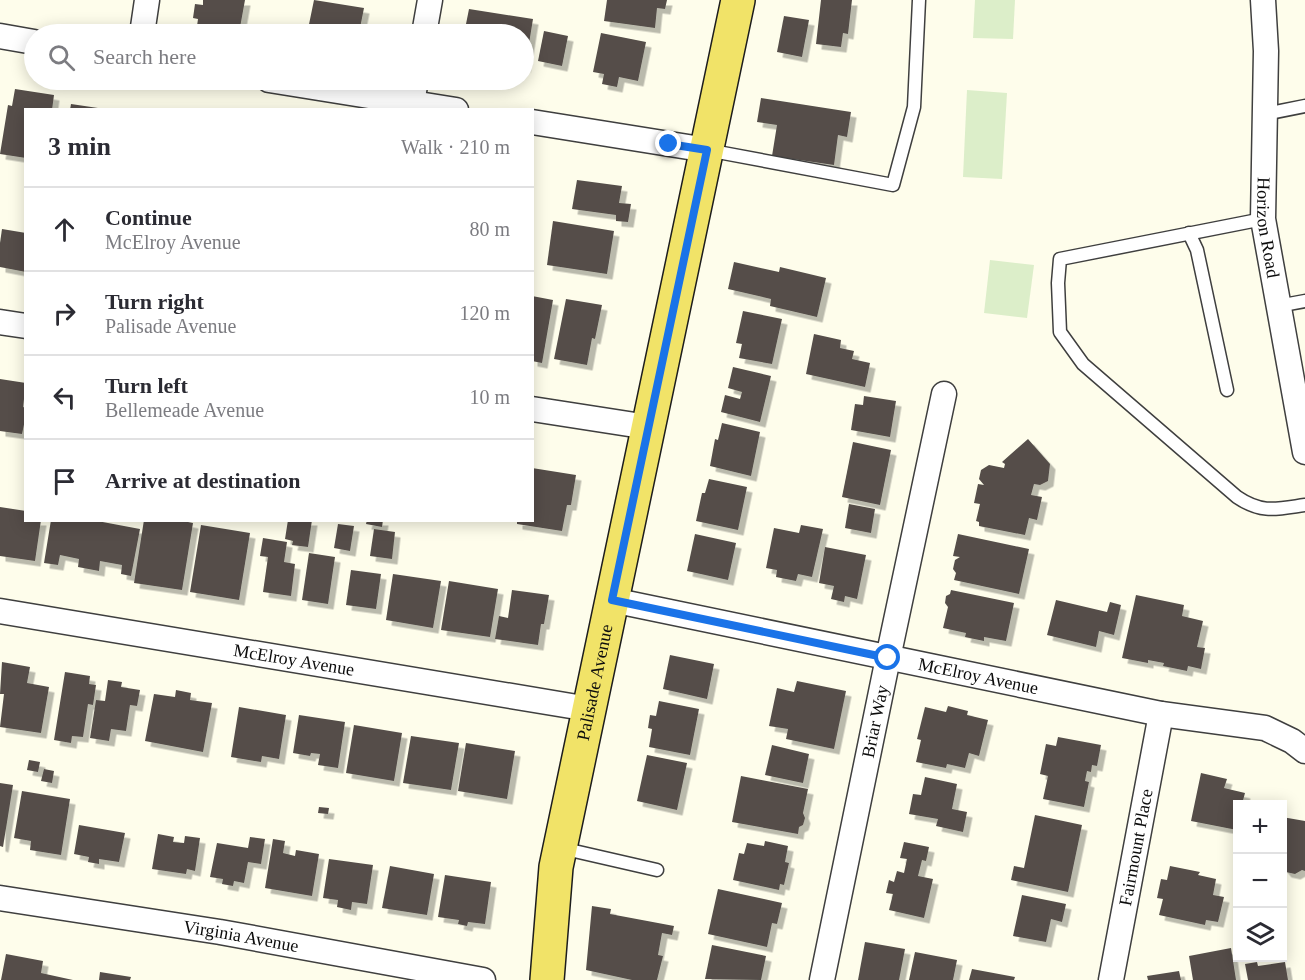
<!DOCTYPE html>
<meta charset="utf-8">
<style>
body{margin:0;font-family:Georgia,serif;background:#f7f7f7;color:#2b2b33}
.controls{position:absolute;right:18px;bottom:18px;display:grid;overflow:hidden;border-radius:0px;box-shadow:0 3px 15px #0003}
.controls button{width:54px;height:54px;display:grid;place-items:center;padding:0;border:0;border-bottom:2px solid #e1e1e2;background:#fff;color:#2b2b33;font:30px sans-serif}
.stop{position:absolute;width:18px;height:18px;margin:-14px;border:4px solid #1a73e8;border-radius:50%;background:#fff}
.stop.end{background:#1a73e8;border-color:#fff;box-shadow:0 2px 6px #0008}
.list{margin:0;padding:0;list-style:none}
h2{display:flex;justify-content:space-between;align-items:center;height:78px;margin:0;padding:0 24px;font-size:26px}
h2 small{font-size:20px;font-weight:400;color:#7c7c81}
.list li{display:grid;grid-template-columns:39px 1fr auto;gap:18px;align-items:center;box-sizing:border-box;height:84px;padding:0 24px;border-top:2px solid #e1e1e2}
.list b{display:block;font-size:22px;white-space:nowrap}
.list p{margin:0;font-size:20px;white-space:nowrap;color:#7c7c81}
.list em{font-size:20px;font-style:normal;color:#7c7c81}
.icon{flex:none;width:33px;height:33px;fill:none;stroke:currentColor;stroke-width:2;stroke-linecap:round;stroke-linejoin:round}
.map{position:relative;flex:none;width:1305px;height:980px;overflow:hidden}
.search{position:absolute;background:#fff;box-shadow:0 3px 15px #0003;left:24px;top:24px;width:510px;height:66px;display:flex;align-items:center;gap:15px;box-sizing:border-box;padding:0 21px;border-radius:33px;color:#7c7c81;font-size:22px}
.panel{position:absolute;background:#fff;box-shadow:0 3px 15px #0003;left:24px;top:108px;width:510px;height:414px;border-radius:0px}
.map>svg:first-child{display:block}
.pitch{fill:#dceec9}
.building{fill:#544e49;filter:url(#shadow)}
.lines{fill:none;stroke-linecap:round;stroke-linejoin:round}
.service-casing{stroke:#3f3f3f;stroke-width:15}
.minor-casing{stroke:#3f3f3f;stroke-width:27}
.primary-casing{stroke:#1d1d1d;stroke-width:36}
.service{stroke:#fff;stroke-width:12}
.minor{stroke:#fff;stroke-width:24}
.primary{stroke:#f1e368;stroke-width:33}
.route{stroke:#1a73e8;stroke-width:8}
.labels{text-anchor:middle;stroke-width:6;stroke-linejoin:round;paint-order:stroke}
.street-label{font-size:18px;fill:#0c0c0c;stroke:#fff}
</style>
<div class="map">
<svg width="1305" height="980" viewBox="0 0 1305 980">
<defs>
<filter id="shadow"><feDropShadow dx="5.5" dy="5.5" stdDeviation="0" flood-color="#0004"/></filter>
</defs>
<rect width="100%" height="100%" fill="#fefdeb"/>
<!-- pitch -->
<g class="pitch">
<polygon points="975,0 1015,0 1013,39 973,38"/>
<polygon points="967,90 1007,93 1002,179 963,177"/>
<polygon points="990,260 1034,265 1027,318 984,313"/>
</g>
<!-- building -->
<g class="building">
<polygon points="203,0 245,0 239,33 197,26 198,19 193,18 195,4 203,5"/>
<polygon points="314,0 364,8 360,28 366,29 365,34 307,34"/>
<polygon points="607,0 667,0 665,9 657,8 655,28 604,21"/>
<polygon points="821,0 852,0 848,34 843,33 841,47 816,44"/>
<polygon points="469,9 533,19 525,68 524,34 464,34"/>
<polygon points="784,16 809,20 802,57 777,52"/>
<polygon points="544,31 568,36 562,66 538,61"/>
<polygon points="601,33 646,42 638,81 619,77 617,87 602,84 604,74 593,72"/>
<polygon points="15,89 54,95 52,110 26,110 26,158 0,154 8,105 12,106"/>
<polygon points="761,98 851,112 847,137 838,135 834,165 772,156 777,125 757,122"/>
<polygon points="71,104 98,108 97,110 70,110"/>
<polygon points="577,180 622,186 619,203 631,204 628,222 616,221 616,215 572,209"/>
<polygon points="553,221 614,231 607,274 547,265"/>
<polygon points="2,229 26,233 26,272 0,267 0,243"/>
<polygon points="734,262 779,272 780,267 826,278 817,317 770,306 771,299 728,289"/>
<polygon points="532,296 553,300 542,363 532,361"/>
<polygon points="566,299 602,305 595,339 592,338 587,365 554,359"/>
<polygon points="743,311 782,319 772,364 739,358 742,344 736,343"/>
<polygon points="814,334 841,340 840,348 854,351 852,359 870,363 865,387 806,374"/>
<polygon points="733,367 771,376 760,422 721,412 725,395 740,399 742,392 728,388"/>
<polygon points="0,379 26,383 23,407 26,408 26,415 22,434 0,431"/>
<polygon points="864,396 896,401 890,437 851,430 855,404 863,405"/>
<polygon points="722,423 760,432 751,476 710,466 715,439 718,440"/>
<polygon points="1028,439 1050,464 1048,481 1040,485 1034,484 1031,495 1042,497 1037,520 1029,518 1025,535 979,526 979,522 976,521 980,504 974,503 978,484 984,485 979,479 981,470 989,465 1004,468 1005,464 1002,462"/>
<polygon points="853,442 891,450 880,505 842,497"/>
<polygon points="532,468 576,475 571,505 567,505 562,531 517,524 517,520 532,520"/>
<polygon points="709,479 747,487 738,530 696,521 702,493 705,493"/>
<polygon points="849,504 875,509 871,533 845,528"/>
<polygon points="0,507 26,511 26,520 41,520 35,561 0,556"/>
<polygon points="51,520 92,520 140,529 131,576 121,574 122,565 100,561 99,571 78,567 79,559 60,555 58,565 44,563"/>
<polygon points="144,520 178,520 193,523 182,590 134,583"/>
<polygon points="288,520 312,520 308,547 292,545 293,541 285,539"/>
<polygon points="367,520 383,520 382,527 366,524"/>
<polygon points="338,524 354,526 350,551 334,548"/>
<polygon points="201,525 250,533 239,600 190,592"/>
<polygon points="801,525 823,529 812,577 798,574 796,581 776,577 777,570 766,568 774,528 799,533"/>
<polygon points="374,529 395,532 392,559 370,556"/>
<polygon points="695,534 736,543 728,580 687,571"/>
<polygon points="958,534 1029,549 1019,594 954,580 956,573 953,569 955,560 960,557 953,556"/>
<polygon points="263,538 287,542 284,562 295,564 291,596 263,592 268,557 260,556"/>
<polygon points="825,547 866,555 857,599 845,596 844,602 831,599 834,586 819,583"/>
<polygon points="309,553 335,557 328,604 302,600"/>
<polygon points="351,570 381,574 376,609 346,605"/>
<polygon points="393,574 441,581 433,628 386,620"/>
<polygon points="449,581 498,589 490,637 441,630"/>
<polygon points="512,590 549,595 544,624 541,624 538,645 495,639 499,616 508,618"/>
<polygon points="951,590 1014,603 1006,641 984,637 984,641 965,637 966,633 943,628 948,607 945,603 946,596 950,594"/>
<polygon points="1136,595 1184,605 1182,616 1203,621 1197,647 1205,648 1201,669 1188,666 1187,671 1163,666 1164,663 1148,660 1148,663 1122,658"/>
<polygon points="1056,600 1107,612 1110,602 1121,605 1114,635 1099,631 1096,647 1047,635"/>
<polygon points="670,655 714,664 707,699 663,689"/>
<polygon points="2,662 30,667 27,683 49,687 41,733 0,727 4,694 0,694"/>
<polygon points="65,672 90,676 89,684 96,685 93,705 88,704 83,737 72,736 71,743 54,740"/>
<polygon points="108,680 122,682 121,687 140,690 137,706 130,705 126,731 111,729 109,741 90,738 96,700 105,701"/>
<polygon points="797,681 846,691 834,749 786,739 788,729 769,726 777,688 794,692"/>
<polygon points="176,690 191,693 190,700 212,703 203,752 145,741 154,694 175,697"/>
<polygon points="659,701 699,709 690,755 649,747 652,729 648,728 650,715 656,716"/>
<polygon points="948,706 968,711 967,715 988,720 979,756 969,753 965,768 947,764 946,768 916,762 921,740 917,739 925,707 946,712"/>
<polygon points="239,707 286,715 279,759 262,756 261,762 231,757"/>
<polygon points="299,715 345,722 338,768 318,765 320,754 311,753 310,756 293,753"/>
<polygon points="354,725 402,733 394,781 346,773"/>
<polygon points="411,736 459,743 451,790 403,783"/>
<polygon points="1058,737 1101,745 1097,766 1092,765 1091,772 1087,771 1085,781 1089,782 1084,807 1043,799 1048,776 1040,774 1046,744 1056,746"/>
<polygon points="466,743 515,751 507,799 458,791"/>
<polygon points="772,745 809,754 803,783 765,775"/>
<polygon points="647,755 687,763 677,810 637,801"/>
<polygon points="29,760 40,762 38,772 27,770"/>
<polygon points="44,769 54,771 52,783 41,781"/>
<polygon points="1201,773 1227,779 1224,788 1245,793 1242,804 1238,804 1237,830 1191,821"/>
<polygon points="741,776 808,789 803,813 805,818 803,825 799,827 798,834 732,822"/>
<polygon points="925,777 957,784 952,809 967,812 963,832 936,826 938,819 909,814 913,794 921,795"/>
<polygon points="0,783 13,785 3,847 0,846"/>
<polygon points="22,791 70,799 61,855 30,850 31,841 14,838"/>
<polygon points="319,807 329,808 328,814 318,813"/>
<polygon points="1035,815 1082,825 1068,892 1011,880 1014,866 1024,868"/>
<polygon points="1282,817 1305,821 1305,871 1302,870 1295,874 1286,872 1282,867"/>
<polygon points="79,825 125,833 119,862 99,859 99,864 88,862 89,857 74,854"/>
<polygon points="158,834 174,837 173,842 184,843 185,836 200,838 195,871 187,869 186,874 152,869"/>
<polygon points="250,837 265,839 261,864 248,862 244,883 234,881 233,886 222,884 223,879 210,877 217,843 248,848"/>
<polygon points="273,839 285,841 283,853 295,856 296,850 319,854 312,896 265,888"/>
<polygon points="765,841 788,846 785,862 789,863 784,885 780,884 779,890 733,880 739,853 744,854 747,843 764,846"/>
<polygon points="904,842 929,847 926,861 922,860 918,876 933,879 924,918 889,910 893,894 886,893 889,880 894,882 897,871 904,873 907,859 900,858"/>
<polygon points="329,859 373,865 367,904 352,902 351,910 337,907 338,900 323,898"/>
<polygon points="390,866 434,874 427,915 382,908"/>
<polygon points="1170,866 1200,872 1198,875 1216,879 1213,895 1224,897 1218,922 1206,920 1205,925 1159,915 1163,899 1157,898 1161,879 1167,880"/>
<polygon points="445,875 491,882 485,924 468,922 467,926 458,924 459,920 438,917"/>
<polygon points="718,889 782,903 777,924 772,923 767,947 708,934"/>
<polygon points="1022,895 1066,904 1062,922 1051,919 1046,942 1013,936"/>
<polygon points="592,906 611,909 610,914 674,926 672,935 662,933 658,955 663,956 657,980 632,980 586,970"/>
<polygon points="865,942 905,949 899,980 858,980"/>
<polygon points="712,945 766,956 761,980 705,979"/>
<polygon points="1231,948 1236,980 1193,980 1189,956"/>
<polygon points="915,952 957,960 953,980 909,980"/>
<polygon points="6,954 43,961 41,973 73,980 1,980"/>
<polygon points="1257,962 1258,966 1285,962 1288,980 1248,980 1245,964"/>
<polygon points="972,969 1015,977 1014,980 969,980"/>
<polygon points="1179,971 1181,980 1148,980 1147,976"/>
<polygon points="100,972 131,977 130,980 99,980"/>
</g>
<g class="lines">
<defs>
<g id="service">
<polyline points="1265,114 1305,106"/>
<polyline points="707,150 893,185 914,107 919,0"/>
<path d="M 1263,219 L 1060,259 L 1058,283 L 1060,332 L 1083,364 L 1237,497 C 1262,514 1277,509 1305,505"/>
<polyline points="1189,233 1197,250 1227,390"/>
<polyline points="1278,306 1305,301"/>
<polyline points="561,848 657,870"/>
</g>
<g id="minor">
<path id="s1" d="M 1263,0 L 1266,51 L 1263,219 L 1305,452"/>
<polyline points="142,34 147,0"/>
<polyline points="424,34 430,0"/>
<polyline points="0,36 34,42"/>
<polyline points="269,80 456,110"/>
<polyline points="412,102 416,80"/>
<polyline points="532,122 707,150"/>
<polyline points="0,322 26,326"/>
<polyline points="532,409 648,427"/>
<path id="s2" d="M 612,600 L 1161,714 L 1265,728 L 1292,741 L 1305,751"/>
<path id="s3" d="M 0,611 L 589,709"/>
<path id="s4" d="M 0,898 L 220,932 L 483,980"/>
<path id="s5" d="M 822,980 L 888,658 L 944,394"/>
<path id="s6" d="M 1111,980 L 1161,714"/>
</g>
<g id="primary">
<path id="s7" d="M 547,980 L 556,867 L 738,0"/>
</g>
</defs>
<!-- service casing -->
<use href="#service" class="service-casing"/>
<!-- minor casing -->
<use href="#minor" class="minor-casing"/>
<!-- primary casing -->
<use href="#primary" class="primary-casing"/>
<!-- service -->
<use href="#service" class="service"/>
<!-- minor -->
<use href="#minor" class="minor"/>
<!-- primary -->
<use href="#primary" class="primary"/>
</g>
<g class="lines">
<!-- route -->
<polyline class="route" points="669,144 707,150 612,600 888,658"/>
</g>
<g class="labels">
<!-- street labels -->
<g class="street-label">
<text dy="6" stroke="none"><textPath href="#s1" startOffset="228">Horizon Road</textPath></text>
<text dy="6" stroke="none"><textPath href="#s3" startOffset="298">McElroy Avenue</textPath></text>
<text dy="6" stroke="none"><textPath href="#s2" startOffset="374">McElroy Avenue</textPath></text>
<text dy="6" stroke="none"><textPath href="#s7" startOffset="302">Palisade Avenue</textPath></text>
<text dy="6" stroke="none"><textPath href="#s5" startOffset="264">Briar Way</textPath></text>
<text dy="6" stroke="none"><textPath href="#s6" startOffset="135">Fairmount Place</textPath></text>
<text dy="6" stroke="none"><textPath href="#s4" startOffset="244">Virginia Avenue</textPath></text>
</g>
</g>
</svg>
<div class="controls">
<button>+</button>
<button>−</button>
<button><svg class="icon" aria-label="layers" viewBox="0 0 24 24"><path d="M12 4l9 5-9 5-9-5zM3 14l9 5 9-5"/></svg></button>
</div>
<div class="stop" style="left:888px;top:658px"></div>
<div class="stop end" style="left:669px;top:144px"></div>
<div class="search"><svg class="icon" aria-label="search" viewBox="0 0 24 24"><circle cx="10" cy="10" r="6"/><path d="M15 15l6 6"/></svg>Search here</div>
<section class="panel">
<h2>3 min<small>Walk · 210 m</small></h2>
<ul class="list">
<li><svg class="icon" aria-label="ahead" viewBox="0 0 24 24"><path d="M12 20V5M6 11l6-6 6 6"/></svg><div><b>Continue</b><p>McElroy Avenue</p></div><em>80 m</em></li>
<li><svg class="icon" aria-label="right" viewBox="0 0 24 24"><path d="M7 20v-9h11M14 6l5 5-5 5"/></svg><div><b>Turn right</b><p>Palisade Avenue</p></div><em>120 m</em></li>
<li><svg class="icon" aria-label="left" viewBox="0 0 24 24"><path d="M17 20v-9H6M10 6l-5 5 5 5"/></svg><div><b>Turn left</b><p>Bellemeade Avenue</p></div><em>10 m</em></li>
<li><svg class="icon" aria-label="arrive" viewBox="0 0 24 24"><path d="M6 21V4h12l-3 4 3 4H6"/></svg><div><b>Arrive at destination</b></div></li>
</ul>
</section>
</div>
